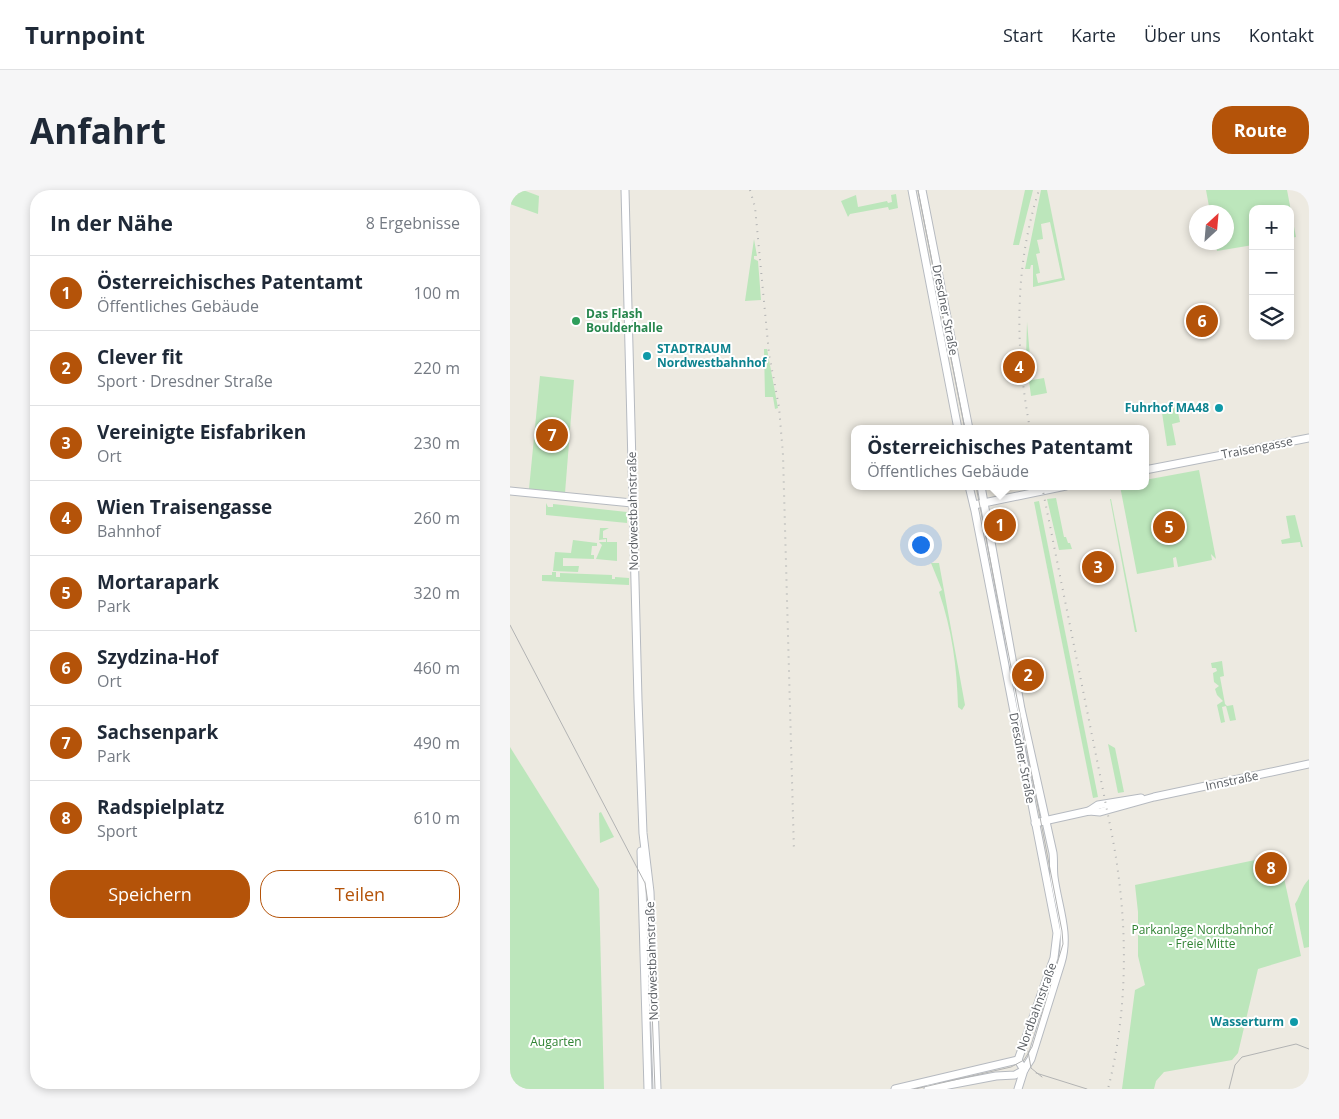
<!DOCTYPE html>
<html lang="de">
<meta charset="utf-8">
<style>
body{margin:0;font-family:"Open Sans",sans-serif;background:#f6f6f7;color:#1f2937}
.controls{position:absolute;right:15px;top:15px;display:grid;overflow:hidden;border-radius:10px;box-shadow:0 2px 8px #0003}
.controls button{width:45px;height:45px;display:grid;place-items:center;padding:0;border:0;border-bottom:1px solid #e0e1e3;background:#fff;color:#1f2937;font:25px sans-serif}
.compass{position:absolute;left:679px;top:15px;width:45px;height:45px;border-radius:50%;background:#fff;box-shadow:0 2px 8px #0003;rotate:26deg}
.you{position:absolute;left:410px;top:354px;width:18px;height:18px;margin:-12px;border:4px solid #fff;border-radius:50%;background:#1a73e8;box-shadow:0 0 0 8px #1a73e833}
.badge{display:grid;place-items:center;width:32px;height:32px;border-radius:50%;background:#b45309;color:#fff;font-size:16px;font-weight:700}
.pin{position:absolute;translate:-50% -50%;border:2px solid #fff;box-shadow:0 1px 5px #0006}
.popup{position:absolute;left:341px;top:235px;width:298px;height:65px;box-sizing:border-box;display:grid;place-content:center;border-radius:10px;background:#fff;filter:drop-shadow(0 1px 4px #0005);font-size:16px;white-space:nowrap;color:#747a83}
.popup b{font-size:19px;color:#1f2937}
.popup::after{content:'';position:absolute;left:50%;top:100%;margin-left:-10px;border:10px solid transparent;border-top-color:#fff}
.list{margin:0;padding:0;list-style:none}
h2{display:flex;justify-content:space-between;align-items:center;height:65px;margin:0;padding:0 20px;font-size:21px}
h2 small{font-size:16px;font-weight:400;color:#747a83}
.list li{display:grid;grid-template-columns:32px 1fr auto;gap:15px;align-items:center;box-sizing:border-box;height:75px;padding:0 20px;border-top:1px solid #e0e1e3}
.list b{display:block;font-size:19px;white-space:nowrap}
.list p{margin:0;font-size:16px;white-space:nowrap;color:#747a83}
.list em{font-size:16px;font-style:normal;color:#747a83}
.actions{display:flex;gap:10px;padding:15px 20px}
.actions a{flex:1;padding:11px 0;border:1px solid #b45309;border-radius:20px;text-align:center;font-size:18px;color:#b45309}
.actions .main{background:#b45309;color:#fff}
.icon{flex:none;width:28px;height:28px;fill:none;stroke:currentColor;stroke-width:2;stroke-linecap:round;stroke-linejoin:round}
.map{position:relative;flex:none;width:799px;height:899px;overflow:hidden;border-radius:20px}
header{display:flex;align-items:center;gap:30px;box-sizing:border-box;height:70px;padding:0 25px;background:#fff;border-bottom:1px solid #e0e1e3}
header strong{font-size:24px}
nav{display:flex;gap:28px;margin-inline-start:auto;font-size:18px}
.intro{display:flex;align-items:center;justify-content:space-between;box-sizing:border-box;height:120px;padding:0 30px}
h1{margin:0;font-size:35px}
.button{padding:12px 22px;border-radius:20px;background:#b45309;color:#fff;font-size:18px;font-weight:700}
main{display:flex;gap:30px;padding:0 30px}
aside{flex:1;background:#fff;border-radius:20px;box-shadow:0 2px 8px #0003}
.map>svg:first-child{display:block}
.green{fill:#bce6bb;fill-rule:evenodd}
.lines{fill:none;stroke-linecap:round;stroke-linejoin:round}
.secondary-casing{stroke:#b6bac0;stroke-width:9}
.secondary{stroke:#fff;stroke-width:7}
.tram{stroke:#b2b3b3;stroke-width:1}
.rail{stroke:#b2b3b3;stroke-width:2;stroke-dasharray:1 6;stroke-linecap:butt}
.leisure-dot{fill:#2e9e5b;stroke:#fff;stroke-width:2}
.culture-dot{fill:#0f9aa8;stroke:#fff;stroke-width:2}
.labels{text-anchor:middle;stroke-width:4;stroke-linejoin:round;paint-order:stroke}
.street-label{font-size:12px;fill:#595d62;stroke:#fff}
.leisure-label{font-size:12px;font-weight:bold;fill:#27864d;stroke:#fff;text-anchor:start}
.culture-label{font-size:12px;font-weight:bold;fill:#0d838f;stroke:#fff;text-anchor:end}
.park-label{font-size:12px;fill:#308333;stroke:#fff}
</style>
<header>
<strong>Turnpoint</strong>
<nav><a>Start</a><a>Karte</a><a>Über uns</a><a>Kontakt</a></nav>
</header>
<div class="intro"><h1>Anfahrt</h1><a class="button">Route</a></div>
<main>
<aside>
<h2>In der Nähe<small>8 Ergebnisse</small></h2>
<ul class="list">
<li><span class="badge">1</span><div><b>Österreichisches Patentamt</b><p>Öffentliches Gebäude</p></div><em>100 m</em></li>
<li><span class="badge">2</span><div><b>Clever fit</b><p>Sport · Dresdner Straße</p></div><em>220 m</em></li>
<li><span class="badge">3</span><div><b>Vereinigte Eisfabriken</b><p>Ort</p></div><em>230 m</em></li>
<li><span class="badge">4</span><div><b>Wien Traisengasse</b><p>Bahnhof</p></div><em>260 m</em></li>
<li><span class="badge">5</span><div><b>Mortarapark</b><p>Park</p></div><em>320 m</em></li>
<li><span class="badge">6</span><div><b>Szydzina-Hof</b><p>Ort</p></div><em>460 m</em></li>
<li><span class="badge">7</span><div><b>Sachsenpark</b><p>Park</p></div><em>490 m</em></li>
<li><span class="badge">8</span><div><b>Radspielplatz</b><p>Sport</p></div><em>610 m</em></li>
</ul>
<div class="actions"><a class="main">Speichern</a><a>Teilen</a></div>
</aside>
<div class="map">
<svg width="799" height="899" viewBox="0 0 799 899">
<rect width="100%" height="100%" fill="#edeae1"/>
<!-- green -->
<g class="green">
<polygon points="0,0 13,0 29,6 28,24 0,14"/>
<polygon points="515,0 523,0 509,55 503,55"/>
<path d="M 531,0 L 537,0 L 555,90 L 523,97 L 523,75 L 521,75 L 520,79 L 515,79 ZM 540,32 L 552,88 L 528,93 L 526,84 L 530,83 L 526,64 L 530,63 L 527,50 L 533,49 L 531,34 Z"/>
<polygon points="696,0 777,0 786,47 780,48 780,19 743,19 743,55 707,61 706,53 716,52 716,22 700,22"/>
<polygon points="386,4 388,18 379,20 378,17 340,24 338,27 331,11 346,5 348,17 377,11 378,13 382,12 381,5"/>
<polygon points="244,49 247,66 244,66 244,69 248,71 251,110 235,111"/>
<polygon points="517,132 522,190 534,188 537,203 521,206 516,168"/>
<polygon points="254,159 257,159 268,218 265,219 263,207 255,207"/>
<polygon points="30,186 64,190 55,303 19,299"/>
<polygon points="666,213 670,232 662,234 666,255 657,256 651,216"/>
<polygon points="689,280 706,369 701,364 702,370 668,377 666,367 663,368 664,377 627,384 610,296 635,296 635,290"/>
<polygon points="546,308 554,347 556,347 558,353 560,353 562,359 549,360 537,309"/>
<polygon points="600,309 601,309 627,442 625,442"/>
<polygon points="529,311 588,607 583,608 524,312"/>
<polygon points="36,313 38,317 43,317 43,314 117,322 117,333 36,325"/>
<polygon points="785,325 793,357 791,357 790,352 772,354 771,350 780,348 776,326"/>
<polygon points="90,338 99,338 93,341 93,348 97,348 97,352 107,352 107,371 86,369 92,355 89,352 96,352 96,349 89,350"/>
<polygon points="63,350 87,353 87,356 82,356 81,365 84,365 84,369 53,368 53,376 69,376 68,382 43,381 45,362 61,363"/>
<path d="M 421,373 L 429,373 L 455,515 L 452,520 L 448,517 C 447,477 442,440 429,402 L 432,400 Z"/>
<polygon points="42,382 46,382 46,387 50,387 50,383 102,385 102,389 105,389 105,387 119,388 119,395 32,391 32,385 42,385"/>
<polygon points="712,471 714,486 710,487 715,514 717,516 723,515 726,530 720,531 716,516 712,517 715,532 711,533 707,515 713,511 707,505 705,499 709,496 704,492 703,483 707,481 706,478 702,478 701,473"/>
<polygon points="598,554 605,558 614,602 608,603"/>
<polygon points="0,557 89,699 94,899 0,899"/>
<polygon points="91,622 104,647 90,653 89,623"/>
<polygon points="769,665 791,766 748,779 728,863 722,870 654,882 646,891 644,899 612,899 625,800 635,795 628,766 628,722 625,695"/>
<path d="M 799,689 L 799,757 L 794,758 L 785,714 C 792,703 790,699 799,689 Z"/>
</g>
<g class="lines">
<defs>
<g id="secondary">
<polyline points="115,0 128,510 133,643 140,702 147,899"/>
<polyline points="402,0 448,239"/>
<polyline points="412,0 459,239"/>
<polyline points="635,280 799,248"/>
<polyline points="459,296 465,321 547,743 544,768 508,870 514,880"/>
<path d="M 471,296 L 511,519 L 543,663 C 544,671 543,679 544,687 C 548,717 560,743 551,773 L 521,869 L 514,880 L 508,899"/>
<polyline points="0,301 122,313"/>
<polyline points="464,315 556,296"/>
<polyline points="579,621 588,615 631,608"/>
<polyline points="525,633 579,621 590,622 644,607 799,574"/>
<polyline points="131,661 138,899"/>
<polyline points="385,899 508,870"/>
<polyline points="418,899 486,886 505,885 514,880"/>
</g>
</defs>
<!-- secondary casing -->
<use href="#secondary" class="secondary-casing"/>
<!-- secondary -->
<use href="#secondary" class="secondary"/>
<!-- tram -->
<g class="tram">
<polyline points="408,0 455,239"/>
<polyline points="0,435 135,693 138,713 145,899"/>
<polyline points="767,683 770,682"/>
<polyline points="518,861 521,878 532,887"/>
<polyline points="526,883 577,899"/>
<polyline points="405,899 501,877 514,870 522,857 553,754 552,741 466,296"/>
<polyline points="719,899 725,875 732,867 786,854 799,859"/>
</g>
<!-- rail -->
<g class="rail">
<polyline points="240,0 245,17 259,164 269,217 273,265 284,662"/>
<path d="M 520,239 C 505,159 504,78 529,0"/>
<path d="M 532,296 L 602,645 C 618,729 619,816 598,899"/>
</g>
</g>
<!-- markers -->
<circle class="leisure-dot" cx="66" cy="131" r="5"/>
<g class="culture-dot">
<circle cx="137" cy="166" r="5"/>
<circle cx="709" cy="218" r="5"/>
<circle cx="784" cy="832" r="5"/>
</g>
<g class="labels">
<!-- street labels -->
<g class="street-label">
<text transform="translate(435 120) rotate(79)" y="4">Dresdner Straße</text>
<text transform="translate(747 258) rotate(-11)" y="4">Traisengasse</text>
<text transform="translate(123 321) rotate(-91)" y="4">Nordwestbahnstraße</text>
<text transform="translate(512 568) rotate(79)" y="4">Dresdner Straße</text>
<text transform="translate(722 591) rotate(-12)" y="4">Innstraße</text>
<text transform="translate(142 771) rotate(-92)" y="4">Nordwestbahnstraße</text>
<text transform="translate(527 817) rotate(-70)" y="4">Nordbahnstraße</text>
</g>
<!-- leisure labels -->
<g class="leisure-label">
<text x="76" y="128">Das Flash<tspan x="76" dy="14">Boulderhalle</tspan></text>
</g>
<!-- culture labels -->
<g class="culture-label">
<text x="147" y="163" text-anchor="start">STADTRAUM<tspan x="147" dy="14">Nordwestbahnhof</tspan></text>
<text x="699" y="222">Fuhrhof MA48</text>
<text x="774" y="836">Wasserturm</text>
</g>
<!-- park labels -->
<g class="park-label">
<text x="692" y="744">Parkanlage Nordbahnhof<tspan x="692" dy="14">- Freie Mitte</tspan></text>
<text x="46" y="856">Augarten</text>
</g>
</g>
</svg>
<div class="controls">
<button>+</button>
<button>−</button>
<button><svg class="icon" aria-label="layers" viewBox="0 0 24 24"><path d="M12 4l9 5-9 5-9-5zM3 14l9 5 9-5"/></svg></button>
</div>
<svg class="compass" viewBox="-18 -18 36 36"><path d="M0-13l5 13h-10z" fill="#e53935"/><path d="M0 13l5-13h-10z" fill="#747a83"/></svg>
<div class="you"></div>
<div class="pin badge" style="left:490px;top:335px">1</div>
<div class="popup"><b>Österreichisches Patentamt</b>Öffentliches Gebäude</div>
<div class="pin badge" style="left:518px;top:485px">2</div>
<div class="pin badge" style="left:588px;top:377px">3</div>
<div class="pin badge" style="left:509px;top:177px">4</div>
<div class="pin badge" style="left:659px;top:337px">5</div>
<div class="pin badge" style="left:692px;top:131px">6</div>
<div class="pin badge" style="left:42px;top:245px">7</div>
<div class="pin badge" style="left:761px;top:678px">8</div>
</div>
</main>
